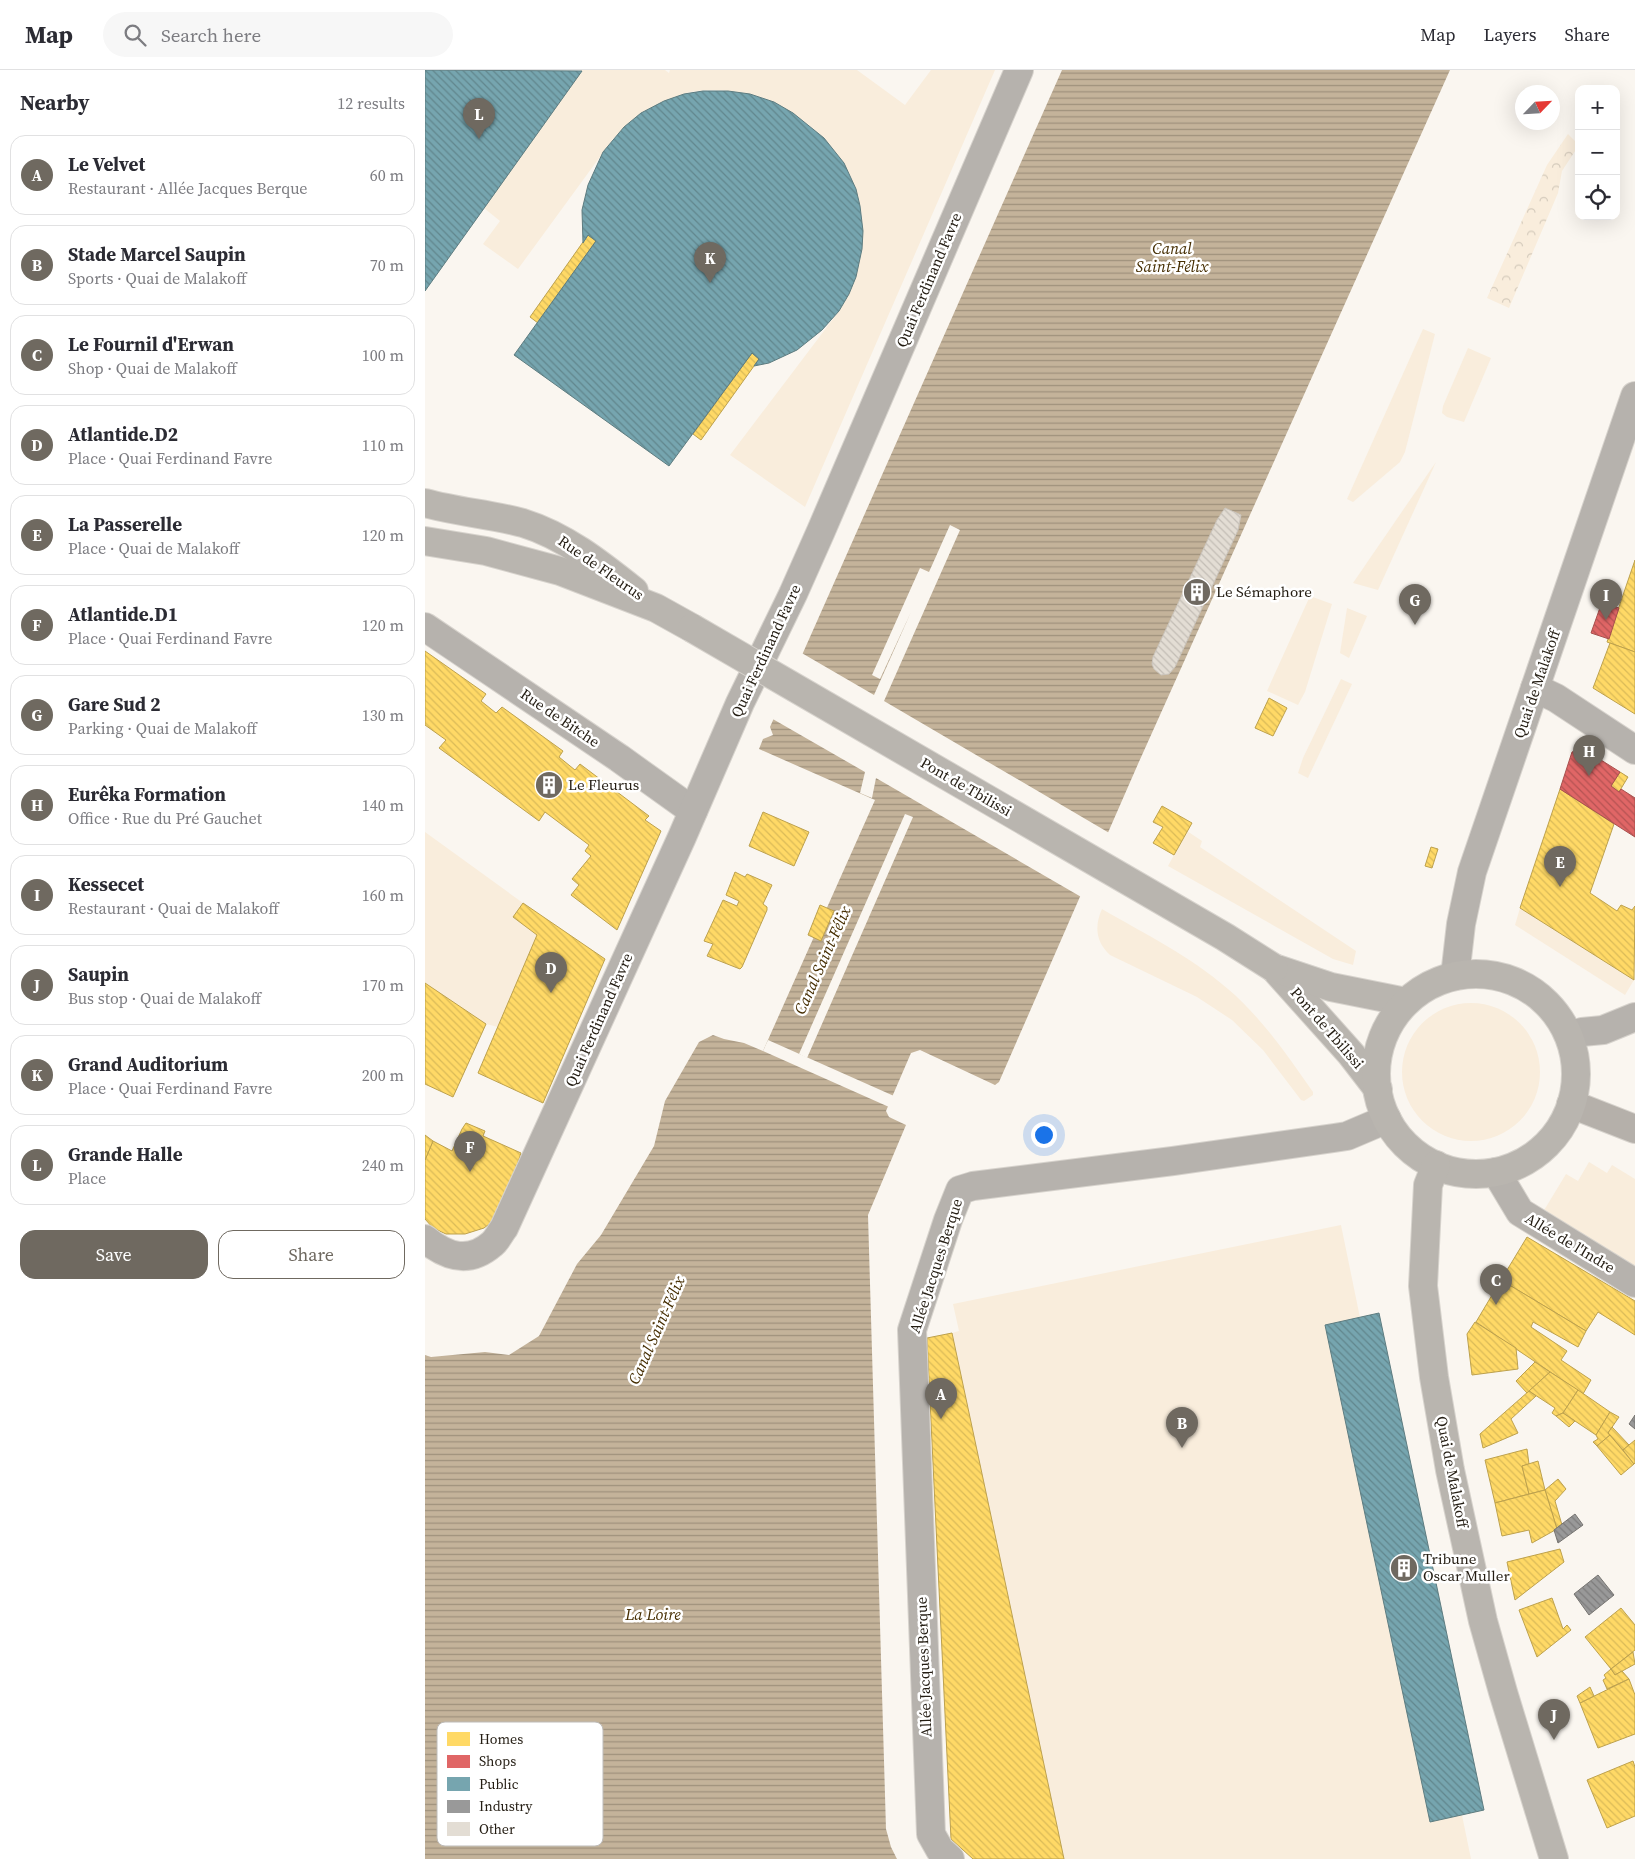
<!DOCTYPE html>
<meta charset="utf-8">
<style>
body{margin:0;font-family:"Source Serif 4",serif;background:#f7f7f7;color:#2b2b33}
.controls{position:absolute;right:15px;top:15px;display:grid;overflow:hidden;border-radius:10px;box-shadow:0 5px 20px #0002}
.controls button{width:45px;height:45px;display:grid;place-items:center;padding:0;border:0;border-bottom:1px solid #e1e1e2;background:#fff;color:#2b2b33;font:25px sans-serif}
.compass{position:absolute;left:1090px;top:15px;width:45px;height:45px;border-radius:50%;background:#fff;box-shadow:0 5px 20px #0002;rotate:65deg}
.you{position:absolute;left:618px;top:1064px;width:18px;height:18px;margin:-12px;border:4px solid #fff;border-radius:50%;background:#1a73e8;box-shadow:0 0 0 8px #1a73e833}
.badge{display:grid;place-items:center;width:32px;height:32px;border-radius:50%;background:#6f6960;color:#fff;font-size:16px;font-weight:700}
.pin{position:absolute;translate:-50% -41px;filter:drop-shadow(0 1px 2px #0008)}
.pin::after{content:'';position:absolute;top:26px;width:18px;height:15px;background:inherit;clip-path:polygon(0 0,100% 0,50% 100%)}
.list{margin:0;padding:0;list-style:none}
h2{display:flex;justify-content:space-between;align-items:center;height:65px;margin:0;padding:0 20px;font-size:21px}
h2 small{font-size:16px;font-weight:400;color:#7c7c81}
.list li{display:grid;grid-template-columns:32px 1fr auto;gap:15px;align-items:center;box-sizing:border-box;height:80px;margin:0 10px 10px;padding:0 10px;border:1px solid #e1e1e2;border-radius:15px}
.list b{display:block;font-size:19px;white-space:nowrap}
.list p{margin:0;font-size:16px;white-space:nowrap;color:#7c7c81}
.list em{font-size:16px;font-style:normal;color:#7c7c81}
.actions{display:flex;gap:10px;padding:15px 20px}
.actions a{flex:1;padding:11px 0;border:1px solid #6f6960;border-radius:15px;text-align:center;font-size:18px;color:#6f6960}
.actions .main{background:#6f6960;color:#fff}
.icon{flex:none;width:28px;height:28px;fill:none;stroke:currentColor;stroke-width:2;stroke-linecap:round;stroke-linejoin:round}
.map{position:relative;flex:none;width:1210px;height:1789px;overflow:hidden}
header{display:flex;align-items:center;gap:30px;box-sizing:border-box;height:70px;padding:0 25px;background:#fff;border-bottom:1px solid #e1e1e2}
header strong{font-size:24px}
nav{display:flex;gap:28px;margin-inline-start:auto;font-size:18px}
.search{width:350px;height:45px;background:#f7f7f7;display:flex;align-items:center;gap:12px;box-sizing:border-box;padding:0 18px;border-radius:28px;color:#7c7c81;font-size:19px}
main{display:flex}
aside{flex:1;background:#fff}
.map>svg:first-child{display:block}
.green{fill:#f9eddc}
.park{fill:url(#park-crowns)}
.water{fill:url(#water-rules);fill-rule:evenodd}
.pier{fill:#faf6f0}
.homes{fill:url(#homes-back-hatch);stroke:#bda14d}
.shops{fill:url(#shops-back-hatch);stroke:#a8504d}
.public{fill:url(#public-back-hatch);stroke:#5d7c80}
.industry{fill:url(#industry-back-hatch);stroke:#767471}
.building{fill:url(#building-back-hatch);stroke:#cbc5bd}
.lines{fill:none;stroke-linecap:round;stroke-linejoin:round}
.street-casing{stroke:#d7d3cd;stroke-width:30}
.secondary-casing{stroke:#d7d3cd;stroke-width:30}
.primary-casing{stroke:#d7d3cd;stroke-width:30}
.street{stroke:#b6b2ad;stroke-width:28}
.secondary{stroke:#b5b0aa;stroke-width:28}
.primary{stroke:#b9b5af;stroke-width:28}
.primary-bridge-casing{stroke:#d7d3cd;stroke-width:30;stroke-linecap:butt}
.primary-bridge{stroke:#b9b5af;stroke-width:28}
.labels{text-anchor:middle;stroke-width:5;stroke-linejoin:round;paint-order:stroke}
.street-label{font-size:15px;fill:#241d13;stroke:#fff}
.poi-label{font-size:15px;fill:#241d13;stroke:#fff;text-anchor:start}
.water-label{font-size:16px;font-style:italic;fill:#452d01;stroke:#fff}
.key{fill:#fff;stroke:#bdbbb8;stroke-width:1}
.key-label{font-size:14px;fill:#241d13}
</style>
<header>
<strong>Map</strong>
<div class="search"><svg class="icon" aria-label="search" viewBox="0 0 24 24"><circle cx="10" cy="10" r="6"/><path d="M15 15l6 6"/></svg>Search here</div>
<nav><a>Map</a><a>Layers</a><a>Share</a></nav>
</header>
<main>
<aside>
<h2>Nearby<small>12 results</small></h2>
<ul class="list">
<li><span class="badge">A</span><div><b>Le Velvet</b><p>Restaurant · Allée Jacques Berque</p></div><em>60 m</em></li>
<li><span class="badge">B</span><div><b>Stade Marcel Saupin</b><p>Sports · Quai de Malakoff</p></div><em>70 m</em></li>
<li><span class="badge">C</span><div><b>Le Fournil d'Erwan</b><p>Shop · Quai de Malakoff</p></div><em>100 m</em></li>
<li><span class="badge">D</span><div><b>Atlantide.D2</b><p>Place · Quai Ferdinand Favre</p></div><em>110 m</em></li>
<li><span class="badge">E</span><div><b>La Passerelle</b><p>Place · Quai de Malakoff</p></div><em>120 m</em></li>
<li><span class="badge">F</span><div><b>Atlantide.D1</b><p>Place · Quai Ferdinand Favre</p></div><em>120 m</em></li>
<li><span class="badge">G</span><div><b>Gare Sud 2</b><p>Parking · Quai de Malakoff</p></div><em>130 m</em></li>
<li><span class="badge">H</span><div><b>Eurêka Formation</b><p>Office · Rue du Pré Gauchet</p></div><em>140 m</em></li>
<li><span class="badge">I</span><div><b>Kessecet</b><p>Restaurant · Quai de Malakoff</p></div><em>160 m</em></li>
<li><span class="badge">J</span><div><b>Saupin</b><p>Bus stop · Quai de Malakoff</p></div><em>170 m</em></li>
<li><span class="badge">K</span><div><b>Grand Auditorium</b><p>Place · Quai Ferdinand Favre</p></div><em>200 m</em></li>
<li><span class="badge">L</span><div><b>Grande Halle</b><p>Place</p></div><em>240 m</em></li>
</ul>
<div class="actions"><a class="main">Save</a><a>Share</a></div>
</aside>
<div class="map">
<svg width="1210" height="1789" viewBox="0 0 1210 1789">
<defs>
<pattern id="park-crowns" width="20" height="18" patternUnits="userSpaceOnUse" patternTransform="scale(1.25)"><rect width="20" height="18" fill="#f9eddc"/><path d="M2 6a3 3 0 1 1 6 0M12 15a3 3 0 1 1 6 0" fill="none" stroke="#d5cbbc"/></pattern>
<pattern id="water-rules" width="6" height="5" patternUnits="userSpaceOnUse" patternTransform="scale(1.25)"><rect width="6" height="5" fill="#c4b39a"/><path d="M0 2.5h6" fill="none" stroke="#9f917c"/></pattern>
<pattern id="homes-back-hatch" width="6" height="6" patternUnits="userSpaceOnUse" patternTransform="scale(1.25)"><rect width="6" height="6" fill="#ffd966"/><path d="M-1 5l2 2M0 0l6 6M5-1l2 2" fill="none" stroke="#daba58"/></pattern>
<pattern id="shops-back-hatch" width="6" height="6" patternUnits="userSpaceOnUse" patternTransform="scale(1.25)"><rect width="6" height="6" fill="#e06666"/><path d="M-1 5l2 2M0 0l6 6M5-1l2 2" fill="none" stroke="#b55353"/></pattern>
<pattern id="public-back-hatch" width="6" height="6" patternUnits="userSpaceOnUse" patternTransform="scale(1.25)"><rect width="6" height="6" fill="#76a5af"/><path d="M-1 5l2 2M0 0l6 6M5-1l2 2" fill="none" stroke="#61868d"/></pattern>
<pattern id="industry-back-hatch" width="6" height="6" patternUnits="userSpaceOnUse" patternTransform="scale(1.25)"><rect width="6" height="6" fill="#999"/><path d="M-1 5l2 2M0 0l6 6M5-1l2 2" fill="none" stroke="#7d7c7c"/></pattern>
<pattern id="building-back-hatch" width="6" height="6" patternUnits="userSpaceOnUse" patternTransform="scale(1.25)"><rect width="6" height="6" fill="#e3ddd4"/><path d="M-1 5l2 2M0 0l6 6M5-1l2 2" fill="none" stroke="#c3bdb5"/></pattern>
</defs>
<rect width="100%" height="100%" fill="#faf6f0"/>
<!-- green -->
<g class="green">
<path d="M 156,0 L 240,0 L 244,3 L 245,0 L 432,0 L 480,35 L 506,0 L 570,0 L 380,437 L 305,385 L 414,241 C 455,172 443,98 377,50 C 359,37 341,27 319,23 C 300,20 277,18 258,24 C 248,28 238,36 228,41 C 213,49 200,56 188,69 L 93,199 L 58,174 L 75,151 L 59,138 Z"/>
<polygon points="998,259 1010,264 980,382 975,392 928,432 922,429"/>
<polygon points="1043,278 1066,288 1039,352 1022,347 1017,343 1018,336"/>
<polygon points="1011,392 953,520 928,513"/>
<polygon points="885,526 907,534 880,622 873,635 842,621"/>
<polygon points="922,538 942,546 924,588 915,583"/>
<polygon points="916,609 927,614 883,708 873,703 878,688"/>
<polygon points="762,761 777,771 775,777 931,881 928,895 908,889 743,796"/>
<polygon points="0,762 98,833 88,847 112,865 73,957 61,954 0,913"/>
<polygon points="1095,838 1209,910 1200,925 1090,855"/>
<path d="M 677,839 C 720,864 765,886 803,919 C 837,948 862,985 888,1022 L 888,1025 L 879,1031 L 876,1030 L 838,980 L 807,950 L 772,927 L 685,885 C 671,872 669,857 677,839 Z"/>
<circle cx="1046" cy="1002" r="69"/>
<polygon points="1164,1092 1182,1103 1187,1095 1210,1109 1210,1197 1118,1142 1141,1104 1153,1111"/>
<polygon points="916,1155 1046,1789 639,1789 527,1263 534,1261 528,1234"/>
</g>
<!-- park -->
<polygon class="park" points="1143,64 1154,75 1137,101 1133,123 1084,238 1062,228 1122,95"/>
<!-- water -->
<path class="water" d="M 637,0 L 1025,0 L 713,694 L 574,1012 L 570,1015 L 495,980 L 486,983 L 461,1041 L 464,1047 L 481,1055 L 443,1145 L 461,1759 L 466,1777 L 472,1789 L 0,1789 L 0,1285 L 6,1287 L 60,1282 L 84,1285 L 114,1266 L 152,1194 L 176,1165 L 229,1076 L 240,1031 L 274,972 L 288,965 L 299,969 L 319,973 L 338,981 L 450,730 L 334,679 L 338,669 L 348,665 L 345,657 ZM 480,744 L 488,747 L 382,988 L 374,984 Z"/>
<!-- pier -->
<g class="pier">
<polygon points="525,455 535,460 459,631 686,764 658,828 451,708 447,728 435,723 440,702 346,648 375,582 449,625 486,542 455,609 447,605 495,498 504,502"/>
<polygon points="343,970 469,1026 464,1037 338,981"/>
</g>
<!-- homes -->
<g class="homes">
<polygon points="163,165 171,171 113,253 105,247"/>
<polygon points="327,283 334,289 276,370 268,364"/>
<polygon points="1210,490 1210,582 1182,572"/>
<polygon points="1185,573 1210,582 1210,644 1168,618"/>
<polygon points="0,581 61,624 56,631 71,643 77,637 138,681 134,687 150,700 155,694 224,746 220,750 236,761 192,860 146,825 154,815 147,809 166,786 160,781 164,775 120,742 114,751 14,678 21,670 0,655"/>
<polygon points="844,628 862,638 848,666 830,658"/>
<polygon points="1195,702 1203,707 1194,722 1186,716"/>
<polygon points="1135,719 1189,754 1165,823 1192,841 1196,835 1207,840 1210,836 1209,910 1095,838"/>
<polygon points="737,736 767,753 749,785 728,773 738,757 728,752"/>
<polygon points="338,742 384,762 369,796 324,776"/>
<polygon points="1006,777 1013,779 1007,798 1000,796"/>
<polygon points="310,802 320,807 322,804 347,815 338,834 342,837 342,840 317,897 315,899 282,886 288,874 279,871 298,830 312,836 314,831 301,825"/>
<polygon points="98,833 180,889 118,1033 53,1003 112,865 88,847"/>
<polygon points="395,835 409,841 396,871 383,865"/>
<polygon points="0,913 61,954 28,1027 0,1014"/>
<polygon points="41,1053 60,1061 58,1066 96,1083 86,1114 71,1149 59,1158 40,1164 21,1164 8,1158 0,1149 0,1090 8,1071 27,1081 37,1059"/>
<polygon points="0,1065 8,1071 0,1090"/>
<polygon points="1102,1167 1210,1231 1210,1265 1173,1242 1161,1261 1076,1210"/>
<polygon points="1076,1210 1161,1261 1153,1277 1108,1252 1106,1257 1142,1281 1136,1290 1166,1310 1158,1324 1051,1252"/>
<polygon points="1050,1252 1091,1278 1093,1299 1047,1305 1042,1264"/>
<polygon points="527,1263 624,1718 639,1789 548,1789 526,1769 502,1268"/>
<polygon points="1110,1292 1125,1302 1102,1323 1091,1311"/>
<polygon points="1125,1302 1153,1320 1138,1343 1131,1346 1127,1343 1130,1338 1104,1321"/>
<polygon points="1153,1320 1185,1342 1171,1365 1138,1343"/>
<polygon points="1104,1321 1111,1326 1086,1349 1093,1363 1058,1378 1055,1364"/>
<polygon points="1185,1342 1194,1347 1183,1363 1185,1365 1172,1376 1168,1372 1173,1369 1171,1365"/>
<polygon points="1138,1343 1150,1351 1144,1357 1131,1346"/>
<polygon points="1187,1357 1204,1375 1198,1380 1183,1363"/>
<polygon points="1185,1365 1209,1394 1196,1405 1172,1376"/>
<polygon points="1210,1370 1210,1393 1209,1394 1198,1380"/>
<polygon points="1102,1379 1104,1394 1097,1396 1104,1424 1070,1433 1060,1390"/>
<polygon points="1113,1391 1120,1420 1104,1424 1097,1396"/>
<polygon points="1133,1409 1141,1419 1130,1431 1137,1455 1132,1459 1120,1420"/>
<polygon points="1120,1420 1132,1459 1107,1473 1104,1460 1077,1466 1070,1433"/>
<polygon points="1135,1479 1139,1492 1090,1530 1082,1492"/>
<polygon points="1127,1528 1138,1559 1142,1555 1146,1560 1112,1587 1094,1540"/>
<polygon points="1196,1538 1210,1555 1210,1580 1186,1599 1160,1567"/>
<polygon points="1208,1582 1210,1594 1190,1605 1186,1599"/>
<polygon points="1186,1599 1190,1605 1197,1601 1204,1609 1182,1619 1178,1610 1181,1608 1179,1605"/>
<polygon points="1204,1609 1210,1625 1210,1664 1173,1678 1155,1633"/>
<polygon points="1165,1617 1169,1626 1155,1633 1152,1626"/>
<polygon points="1208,1691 1210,1697 1210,1746 1182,1758 1162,1710"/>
</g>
<!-- shops -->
<g class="shops">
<polygon points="1177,532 1194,538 1184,569 1166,563"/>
<polygon points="1157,678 1195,702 1186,716 1194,722 1196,719 1210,728 1210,767 1135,719 1147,682"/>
</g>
<!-- public -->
<g class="public">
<polygon points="0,0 157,1 0,221"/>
<polygon points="278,21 303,21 325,24 349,32 368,43 399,68 419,93 431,119 435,136 438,161 437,179 431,207 424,224 414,241 397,260 372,280 344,293 329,296 334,289 327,283 244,396 89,285 171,171 163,165 158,173 157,140 163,115 178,82 199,57 216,43 239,31 259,24"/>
<polygon points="954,1243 1059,1740 1005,1752 900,1255"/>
</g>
<!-- industry -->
<g class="industry">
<polygon points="1210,1345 1210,1359 1204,1354"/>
<polygon points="1150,1444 1158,1455 1133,1473 1129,1460"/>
<polygon points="1173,1505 1189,1525 1164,1545 1149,1524"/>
</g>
<!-- building -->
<polygon class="building" points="800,438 816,445 813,460 750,597 744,604 736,605 729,599 727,594 728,587 792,450"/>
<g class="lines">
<defs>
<g id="street">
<polyline points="0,557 194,688 268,741"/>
<polyline points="1110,618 1131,628 1210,680"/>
<polyline points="1030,906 1036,854 1047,802 1210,326"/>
<polyline points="1144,966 1157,962 1178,960 1210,947"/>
<polyline points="1071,1102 1095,1142 1210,1213"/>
<path d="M 0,1169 C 22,1187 44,1194 67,1174 C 72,1170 75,1163 79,1158 L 257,767 L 315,633 L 368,524 L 396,461 L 594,0"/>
<polyline points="525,1789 515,1780 506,1764 487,1260 523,1150 535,1120 548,1116 748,1091 909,1068 922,1066 962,1049"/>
</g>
<polyline id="secondary" points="1146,1034 1210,1059"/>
<g id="primary">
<path d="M 0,433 C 32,442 65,444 98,453 C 140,466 175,494 209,521"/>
<polyline points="0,471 61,481 135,501 231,538 267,558"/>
<polyline points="849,898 926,984 953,1019"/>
<polyline points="852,899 906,917 981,932"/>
<circle cx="1051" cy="1004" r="100"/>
<polyline points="1011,1095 1003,1115 998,1216 1009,1307 1025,1400 1058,1551 1078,1622 1129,1789"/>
</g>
</defs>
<!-- street casing -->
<use href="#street" class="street-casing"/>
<!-- secondary casing -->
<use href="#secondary" class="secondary-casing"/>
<!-- primary casing -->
<use href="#primary" class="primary-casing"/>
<!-- street -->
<use href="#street" class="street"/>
<!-- secondary -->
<use href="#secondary" class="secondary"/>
<!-- primary -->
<use href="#primary" class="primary"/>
<defs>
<polyline id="primary-bridge" points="267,558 800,867 849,898"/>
</defs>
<!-- primary-bridge casing -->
<use href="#primary-bridge" class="primary-bridge-casing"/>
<!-- primary-bridge -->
<use href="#primary-bridge" class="primary-bridge"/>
</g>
<!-- icons -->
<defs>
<symbol id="building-disc" viewBox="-11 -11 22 22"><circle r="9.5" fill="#6f6960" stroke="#fff"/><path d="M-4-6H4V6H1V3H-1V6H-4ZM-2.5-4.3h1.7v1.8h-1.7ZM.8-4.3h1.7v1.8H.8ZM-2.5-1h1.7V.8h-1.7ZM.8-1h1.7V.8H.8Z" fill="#fff"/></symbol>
</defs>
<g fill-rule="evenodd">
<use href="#building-disc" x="756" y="506" width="32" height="32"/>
<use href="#building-disc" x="108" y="699" width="32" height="32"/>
<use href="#building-disc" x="963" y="1482" width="32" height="32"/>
</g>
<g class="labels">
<!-- street labels -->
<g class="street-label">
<text transform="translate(504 210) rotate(-67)" y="5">Quai Ferdinand Favre</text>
<text transform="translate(176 498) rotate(35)" y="5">Rue de Fleurus</text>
<text transform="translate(341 581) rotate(-65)" y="5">Quai Ferdinand Favre</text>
<text transform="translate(1112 614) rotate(-71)" y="5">Quai de Malakoff</text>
<text transform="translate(135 648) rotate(34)" y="5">Rue de Bitche</text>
<text transform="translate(541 717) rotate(30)" y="5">Pont de Tbilissi</text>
<text transform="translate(174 950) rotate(-66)" y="5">Quai Ferdinand Favre</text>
<text transform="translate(902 958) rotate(49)" y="5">Pont de Tbilissi</text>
<text transform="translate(1145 1173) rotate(31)" y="5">Allée de l'Indre</text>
<text transform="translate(511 1196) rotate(-72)" y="5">Allée Jacques Berque</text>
<text transform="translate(1027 1402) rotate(79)" y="5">Quai de Malakoff</text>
<text transform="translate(499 1597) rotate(-92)" y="5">Allée Jacques Berque</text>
</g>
<!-- poi labels -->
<g class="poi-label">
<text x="791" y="527">Le Sémaphore</text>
<text x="143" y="720">Le Fleurus</text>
<text x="998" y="1494">Tribune<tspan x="998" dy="17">Oscar Muller</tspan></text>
</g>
<!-- water labels -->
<g class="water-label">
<text x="747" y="184">Canal<tspan x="747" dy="18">Saint-Félix</tspan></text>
<text transform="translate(397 890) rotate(-66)" y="6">Canal Saint-Félix</text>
<text transform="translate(231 1260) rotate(-66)" y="6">Canal Saint-Félix</text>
<text x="228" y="1550">La Loire</text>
</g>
</g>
<!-- legend -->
<rect x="12" y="1652" width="166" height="124" rx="8" class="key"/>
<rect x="22" y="1662" width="23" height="14" fill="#ffd966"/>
<rect x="22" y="1685" width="23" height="13" fill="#e06666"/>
<rect x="22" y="1707" width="23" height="14" fill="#76a5af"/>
<rect x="22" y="1730" width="23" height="13" fill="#999"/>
<rect x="22" y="1752" width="23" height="14" fill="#e3ddd4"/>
<g class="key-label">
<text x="54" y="1674">Homes</text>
<text x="54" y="1696">Shops</text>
<text x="54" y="1719">Public</text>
<text x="54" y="1741">Industry</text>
<text x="54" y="1764">Other</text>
</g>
</svg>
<div class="controls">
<button>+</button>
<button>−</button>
<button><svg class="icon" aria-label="locate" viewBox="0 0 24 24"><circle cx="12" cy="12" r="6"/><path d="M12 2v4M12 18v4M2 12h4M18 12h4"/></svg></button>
</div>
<svg class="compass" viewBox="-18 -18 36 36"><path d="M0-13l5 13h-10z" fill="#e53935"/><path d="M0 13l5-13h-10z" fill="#7c7c81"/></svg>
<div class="you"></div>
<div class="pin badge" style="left:516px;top:1349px">A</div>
<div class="pin badge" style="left:757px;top:1378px">B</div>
<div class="pin badge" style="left:1071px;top:1235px">C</div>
<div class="pin badge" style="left:126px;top:923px">D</div>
<div class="pin badge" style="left:1135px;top:817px">E</div>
<div class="pin badge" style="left:45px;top:1102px">F</div>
<div class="pin badge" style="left:990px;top:555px">G</div>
<div class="pin badge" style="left:1164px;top:706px">H</div>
<div class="pin badge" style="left:1181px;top:550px">I</div>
<div class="pin badge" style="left:1129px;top:1670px">J</div>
<div class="pin badge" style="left:285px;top:213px">K</div>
<div class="pin badge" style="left:54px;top:69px">L</div>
</div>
</main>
